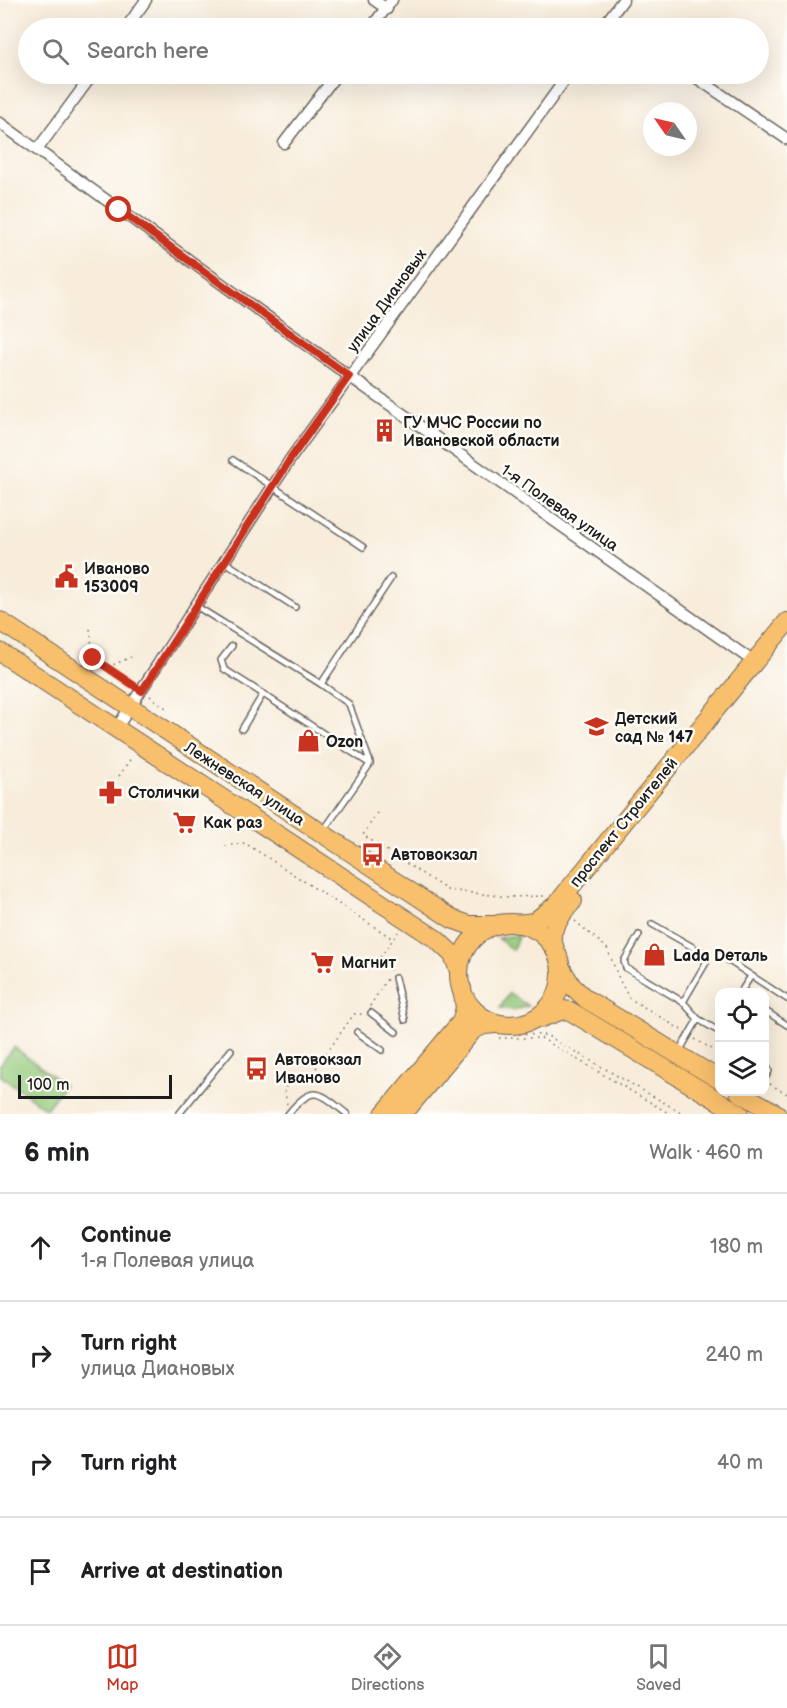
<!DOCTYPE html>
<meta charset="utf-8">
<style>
body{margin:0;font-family:"Balsamiq Sans",sans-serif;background:#f2f2f2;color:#202124}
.controls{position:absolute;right:18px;bottom:18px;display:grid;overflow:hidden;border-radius:12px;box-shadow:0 6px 24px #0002}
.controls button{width:54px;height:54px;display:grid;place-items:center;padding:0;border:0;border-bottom:2px solid #e0e0e0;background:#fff;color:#202124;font:30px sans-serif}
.compass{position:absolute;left:643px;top:102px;width:54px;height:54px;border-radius:50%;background:#fff;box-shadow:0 6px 24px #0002;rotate:304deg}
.scale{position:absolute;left:18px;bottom:15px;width:154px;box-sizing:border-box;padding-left:6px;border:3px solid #1c1c1c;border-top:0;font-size:16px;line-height:21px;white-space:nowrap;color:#1c1c1c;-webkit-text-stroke:4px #fdfcf7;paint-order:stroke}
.stop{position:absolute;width:18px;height:18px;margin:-14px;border:4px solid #c8321e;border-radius:50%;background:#fff}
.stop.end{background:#c8321e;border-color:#fff;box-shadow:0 2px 6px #0008}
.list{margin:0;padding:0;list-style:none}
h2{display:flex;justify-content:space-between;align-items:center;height:78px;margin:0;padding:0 24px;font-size:26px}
h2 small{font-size:20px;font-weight:400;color:#757577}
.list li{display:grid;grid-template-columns:39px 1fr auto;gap:18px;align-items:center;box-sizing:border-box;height:108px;padding:0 24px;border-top:2px solid #e0e0e0}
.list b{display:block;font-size:22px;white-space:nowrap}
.list p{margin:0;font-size:20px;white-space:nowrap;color:#757577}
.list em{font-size:20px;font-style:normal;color:#757577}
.icon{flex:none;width:33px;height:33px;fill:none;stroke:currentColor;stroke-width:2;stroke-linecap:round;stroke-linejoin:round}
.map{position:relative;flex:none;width:787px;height:1114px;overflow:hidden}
.search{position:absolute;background:#fff;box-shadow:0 6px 24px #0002;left:18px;right:18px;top:18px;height:66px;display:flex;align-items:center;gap:15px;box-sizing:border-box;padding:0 21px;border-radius:33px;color:#757577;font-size:22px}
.sheet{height:510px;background:#fff}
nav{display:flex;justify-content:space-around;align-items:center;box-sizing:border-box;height:84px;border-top:2px solid #e0e0e0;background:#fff;font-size:16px;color:#757577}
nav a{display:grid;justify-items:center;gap:3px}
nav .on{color:#c8321e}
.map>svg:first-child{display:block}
.green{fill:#95cb7d;stroke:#58744c;stroke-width:1.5}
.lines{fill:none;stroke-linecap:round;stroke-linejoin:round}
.service-casing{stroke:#69655e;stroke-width:8}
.minor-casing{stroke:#69655e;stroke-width:13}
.primary-casing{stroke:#69655e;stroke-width:20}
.trunk-casing{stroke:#69655e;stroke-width:20}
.path{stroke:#69655e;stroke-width:1.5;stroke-dasharray:1.5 4.5;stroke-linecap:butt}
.service{stroke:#fff;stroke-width:5}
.minor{stroke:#fff;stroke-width:10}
.primary{stroke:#f8bf6c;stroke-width:18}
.trunk{stroke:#f8bf6c;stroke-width:18}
.route{stroke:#c8321e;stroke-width:8}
.labels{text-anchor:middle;stroke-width:5;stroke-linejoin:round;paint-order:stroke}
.street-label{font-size:16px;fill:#1c1c1c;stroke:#fdfcf7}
.poi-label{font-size:16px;font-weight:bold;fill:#1c1c1c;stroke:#fdfcf7;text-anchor:start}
</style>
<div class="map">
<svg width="787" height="1114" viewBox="0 0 787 1114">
<rect width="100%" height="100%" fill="#fdfcf7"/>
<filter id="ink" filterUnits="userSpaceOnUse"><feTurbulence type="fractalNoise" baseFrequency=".0167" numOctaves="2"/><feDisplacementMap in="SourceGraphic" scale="12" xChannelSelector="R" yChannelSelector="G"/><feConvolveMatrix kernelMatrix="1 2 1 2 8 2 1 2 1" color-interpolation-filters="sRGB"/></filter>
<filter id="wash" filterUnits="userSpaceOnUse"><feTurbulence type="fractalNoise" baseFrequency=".008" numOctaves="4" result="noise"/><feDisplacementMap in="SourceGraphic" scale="24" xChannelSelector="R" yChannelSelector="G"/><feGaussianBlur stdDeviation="1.35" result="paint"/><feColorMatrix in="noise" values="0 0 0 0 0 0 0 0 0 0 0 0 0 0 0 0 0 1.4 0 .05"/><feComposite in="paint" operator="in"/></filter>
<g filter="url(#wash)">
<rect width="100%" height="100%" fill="#f8ecda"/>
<!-- green -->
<g class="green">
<polygon points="510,936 519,936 512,950 498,938"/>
<polygon points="509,993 528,1006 514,1010 500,1008"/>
<polygon points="14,1047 64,1085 46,1109 0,1075 0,1065"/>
</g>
</g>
<g filter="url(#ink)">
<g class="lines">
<defs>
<g id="service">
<polyline points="233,460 363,547"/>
<polyline points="225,562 295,607"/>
<polyline points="196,606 321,684 391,578"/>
<polyline points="232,646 221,660 224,669 263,694 242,729"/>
<polyline points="321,684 349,704 370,762"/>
<polyline points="263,694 370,764 324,830"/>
<polyline points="652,924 705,954 707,961 683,1002"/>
<polyline points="639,935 624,961 626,968 683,1002 698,1019"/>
<polyline points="729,961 787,999"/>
<polyline points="395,978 405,1020"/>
<polyline points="740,993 751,976"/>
<polyline points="764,1010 787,1025"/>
<polyline points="371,1013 396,1032"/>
<polyline points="357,1032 382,1050"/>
<polyline points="680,1050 698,1019 720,1032"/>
<polyline points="764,1060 769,1071 764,1080"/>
<polyline points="179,1114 231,1050"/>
<path d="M 288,1114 C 314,1083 319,1092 347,1114"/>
</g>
<g id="minor">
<polyline points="374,0 387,9"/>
<polyline points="610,18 625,28"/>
<polyline points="126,28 146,0"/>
<polyline points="371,28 392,0"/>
<polyline points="602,28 623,0"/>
<polyline points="691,74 787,139"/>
<polyline points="0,123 349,376 754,662"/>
<polyline points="284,143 337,74"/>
<polyline points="37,150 93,74"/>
<polyline points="116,729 291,458 569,74"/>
</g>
<g id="primary">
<polyline points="518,924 534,922 556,905 787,622"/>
<polyline points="555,950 551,934 564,911 573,901"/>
<polyline points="384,1114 461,1022 465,1008 462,988"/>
<polyline points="403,1114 473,1030 484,1025 496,1024"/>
</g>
<g id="trunk">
<polyline points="0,621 452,919 469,925 497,925"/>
<polyline points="0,652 436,939 453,955 459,971"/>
<circle cx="510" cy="974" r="51"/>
<polyline points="561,968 572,986 586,999 720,1080"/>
<polyline points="541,1018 563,1010 570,1011 740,1114"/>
<polyline points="739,1092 777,1114"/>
</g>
</defs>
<!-- service casing -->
<use href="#service" class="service-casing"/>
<!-- minor casing -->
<use href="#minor" class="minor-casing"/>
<!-- primary casing -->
<use href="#primary" class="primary-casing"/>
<!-- trunk casing -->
<use href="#trunk" class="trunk-casing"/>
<!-- path -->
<g class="path">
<polyline points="90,629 93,658 133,685"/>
<polyline points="108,667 131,657"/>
<polyline points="150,696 166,708"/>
<polyline points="119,776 132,757"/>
<polyline points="377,813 363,835 447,890 509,897 544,896"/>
<polyline points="225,846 245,843 393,939"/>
<polyline points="575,921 607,948 620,981 629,998 683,1031"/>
<polyline points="390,970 381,963 379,959 398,932"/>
<polyline points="370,1006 387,979"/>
<polyline points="507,1034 546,1035 684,1114"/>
<polyline points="499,1038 541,1038 670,1114"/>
<polyline points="695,1039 720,1054"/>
<polyline points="770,1084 787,1094"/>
<polyline points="287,1104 284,1088 316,1068 354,1014 363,1014"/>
</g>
<!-- service -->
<use href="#service" class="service"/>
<!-- minor -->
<use href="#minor" class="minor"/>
<!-- primary -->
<use href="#primary" class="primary"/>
<!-- trunk -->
<use href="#trunk" class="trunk"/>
</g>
</g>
<g class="lines" filter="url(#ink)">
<!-- route -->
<polyline class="route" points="93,658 142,691 291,458 349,376 119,210"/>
</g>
<!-- icons -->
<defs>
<symbol id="building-bare" viewBox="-9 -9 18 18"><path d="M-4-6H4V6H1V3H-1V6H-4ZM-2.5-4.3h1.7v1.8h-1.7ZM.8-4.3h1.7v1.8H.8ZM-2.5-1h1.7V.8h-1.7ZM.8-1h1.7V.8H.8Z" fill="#c8321e" stroke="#fdfcf7" stroke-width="2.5" paint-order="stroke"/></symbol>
<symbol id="civic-bare" viewBox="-9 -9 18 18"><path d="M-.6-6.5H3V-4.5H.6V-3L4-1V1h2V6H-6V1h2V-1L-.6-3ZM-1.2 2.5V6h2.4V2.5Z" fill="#c8321e" stroke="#fdfcf7" stroke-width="2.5" paint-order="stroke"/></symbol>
<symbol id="school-bare" viewBox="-9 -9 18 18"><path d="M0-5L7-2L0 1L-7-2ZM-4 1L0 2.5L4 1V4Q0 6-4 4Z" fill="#c8321e" stroke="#fdfcf7" stroke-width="2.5" paint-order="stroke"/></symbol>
<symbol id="shop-bare" viewBox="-9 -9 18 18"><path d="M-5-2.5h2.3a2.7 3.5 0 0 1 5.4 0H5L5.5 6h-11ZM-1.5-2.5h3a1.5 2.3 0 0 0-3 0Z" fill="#c8321e" stroke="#fdfcf7" stroke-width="2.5" paint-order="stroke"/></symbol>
<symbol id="pharmacy-bare" viewBox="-9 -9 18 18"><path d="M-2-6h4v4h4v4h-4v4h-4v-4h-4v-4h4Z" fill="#c8321e" stroke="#fdfcf7" stroke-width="2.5" paint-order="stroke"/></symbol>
<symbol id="supermarket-bare" viewBox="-9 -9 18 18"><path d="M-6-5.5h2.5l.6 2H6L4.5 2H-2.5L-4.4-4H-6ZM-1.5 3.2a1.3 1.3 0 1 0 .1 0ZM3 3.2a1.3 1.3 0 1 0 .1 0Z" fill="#c8321e" stroke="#fdfcf7" stroke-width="2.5" paint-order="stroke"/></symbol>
<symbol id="bus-bare" viewBox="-9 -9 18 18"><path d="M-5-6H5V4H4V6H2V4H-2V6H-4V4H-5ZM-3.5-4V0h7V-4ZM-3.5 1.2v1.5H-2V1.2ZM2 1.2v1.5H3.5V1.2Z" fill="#c8321e" stroke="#fdfcf7" stroke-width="2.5" paint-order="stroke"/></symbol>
</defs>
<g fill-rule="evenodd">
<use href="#building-bare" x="368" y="414" width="33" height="33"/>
<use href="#civic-bare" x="50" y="560" width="33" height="33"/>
<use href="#school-bare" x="580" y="710" width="33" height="33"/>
<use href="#shop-bare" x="292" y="724" width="33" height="33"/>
<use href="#pharmacy-bare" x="94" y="776" width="33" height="33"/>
<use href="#supermarket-bare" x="168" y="806" width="33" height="33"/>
<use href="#bus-bare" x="356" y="838" width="33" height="33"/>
<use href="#shop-bare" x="638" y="938" width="33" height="33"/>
<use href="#supermarket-bare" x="306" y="946" width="33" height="33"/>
<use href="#bus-bare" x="240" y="1052" width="33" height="33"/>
</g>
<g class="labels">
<!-- street labels -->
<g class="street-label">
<text transform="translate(386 300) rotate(-54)" y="6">улица Диановых</text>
<text transform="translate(560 507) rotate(35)" y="6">1-я Полевая улица</text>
<text transform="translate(245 783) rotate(33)" y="6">Лежневская улица</text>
<text transform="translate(623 822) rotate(-51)" y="6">проспект Строителей</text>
</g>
<!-- poi labels -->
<g class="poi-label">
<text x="403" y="428">ГУ МЧС России по<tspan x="403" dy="18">Ивановской области</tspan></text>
<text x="84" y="574">Иваново<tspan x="84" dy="18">153009</tspan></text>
<text x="615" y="724">Детский<tspan x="615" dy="18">сад № 147</tspan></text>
<text x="326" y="747">Ozon</text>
<text x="128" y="798">Столички</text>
<text x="203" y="828">Как раз</text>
<text x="391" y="860">Автовокзал</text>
<text x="673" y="961">Lada Dеталь</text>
<text x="341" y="968">Магнит</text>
<text x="275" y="1065">Автовокзал<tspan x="275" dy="18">Иваново</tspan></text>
</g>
</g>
</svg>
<div class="controls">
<button><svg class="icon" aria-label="locate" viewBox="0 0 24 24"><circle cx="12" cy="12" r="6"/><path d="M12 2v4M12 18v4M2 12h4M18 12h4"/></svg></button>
<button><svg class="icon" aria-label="layers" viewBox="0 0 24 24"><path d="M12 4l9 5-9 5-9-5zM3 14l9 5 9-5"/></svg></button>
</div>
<svg class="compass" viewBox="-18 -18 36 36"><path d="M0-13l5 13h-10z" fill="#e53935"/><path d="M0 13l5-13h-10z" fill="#757577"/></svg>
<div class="scale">100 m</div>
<div class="stop" style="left:119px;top:210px"></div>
<div class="stop end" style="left:93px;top:658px"></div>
<div class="search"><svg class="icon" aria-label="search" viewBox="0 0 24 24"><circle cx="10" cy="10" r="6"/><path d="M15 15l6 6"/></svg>Search here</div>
</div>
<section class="sheet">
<h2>6 min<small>Walk · 460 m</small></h2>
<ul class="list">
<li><svg class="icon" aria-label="ahead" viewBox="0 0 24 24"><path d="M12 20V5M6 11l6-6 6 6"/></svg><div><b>Continue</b><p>1-я Полевая улица</p></div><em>180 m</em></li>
<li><svg class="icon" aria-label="right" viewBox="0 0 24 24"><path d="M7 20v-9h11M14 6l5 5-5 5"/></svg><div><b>Turn right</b><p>улица Диановых</p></div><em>240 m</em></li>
<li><svg class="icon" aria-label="right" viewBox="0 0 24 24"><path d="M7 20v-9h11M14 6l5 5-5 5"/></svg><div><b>Turn right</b></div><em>40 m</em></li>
<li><svg class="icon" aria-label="arrive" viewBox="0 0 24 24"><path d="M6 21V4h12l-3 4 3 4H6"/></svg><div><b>Arrive at destination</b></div></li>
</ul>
</section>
<nav>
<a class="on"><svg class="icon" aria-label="map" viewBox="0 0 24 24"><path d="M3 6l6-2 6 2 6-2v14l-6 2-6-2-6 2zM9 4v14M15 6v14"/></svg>Map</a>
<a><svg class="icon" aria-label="directions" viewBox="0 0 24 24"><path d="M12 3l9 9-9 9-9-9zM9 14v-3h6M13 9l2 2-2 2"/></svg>Directions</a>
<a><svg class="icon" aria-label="saved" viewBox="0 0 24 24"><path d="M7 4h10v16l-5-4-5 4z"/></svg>Saved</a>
</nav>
